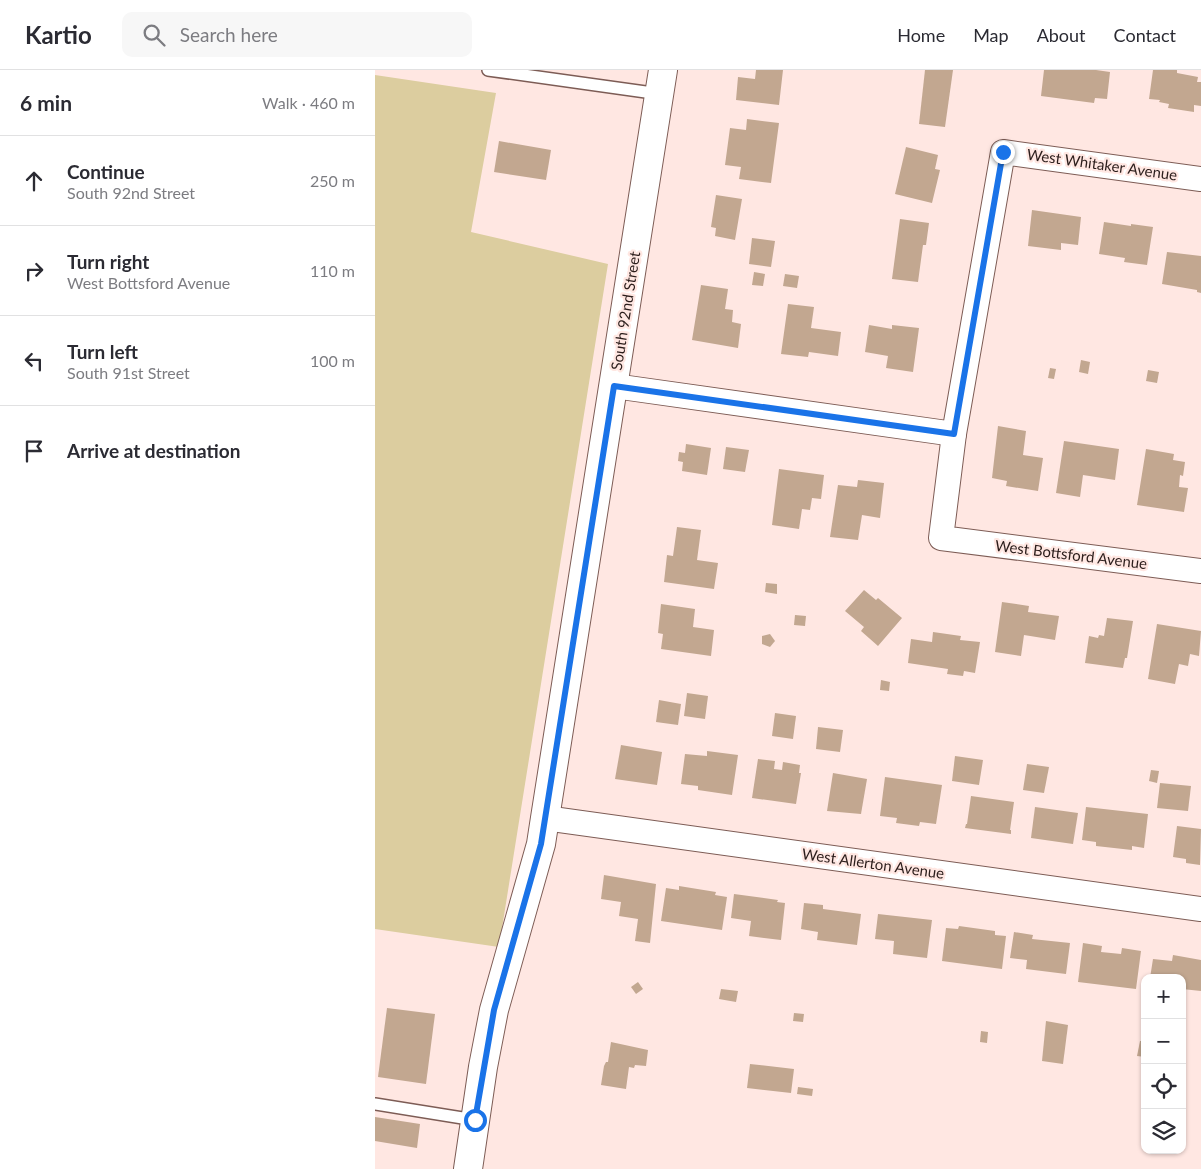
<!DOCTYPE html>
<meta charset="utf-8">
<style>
body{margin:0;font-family:Lato,sans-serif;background:#f7f7f7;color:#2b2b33}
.controls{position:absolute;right:15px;bottom:15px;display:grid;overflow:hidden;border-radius:10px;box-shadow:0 1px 4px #0004}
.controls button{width:45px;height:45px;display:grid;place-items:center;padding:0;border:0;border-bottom:1px solid #e1e1e2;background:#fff;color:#2b2b33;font:25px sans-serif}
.stop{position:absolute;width:15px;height:15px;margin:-11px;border:4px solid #1a73e8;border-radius:50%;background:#fff}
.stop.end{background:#1a73e8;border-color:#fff;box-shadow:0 1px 5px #0008}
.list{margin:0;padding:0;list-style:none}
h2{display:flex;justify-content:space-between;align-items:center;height:65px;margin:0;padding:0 20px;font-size:21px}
h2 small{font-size:16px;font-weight:400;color:#7c7c81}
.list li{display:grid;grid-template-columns:32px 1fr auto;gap:15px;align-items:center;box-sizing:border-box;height:90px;padding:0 20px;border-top:1px solid #e1e1e2}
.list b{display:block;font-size:19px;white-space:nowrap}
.list p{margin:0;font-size:16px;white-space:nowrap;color:#7c7c81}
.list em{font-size:16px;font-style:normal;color:#7c7c81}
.icon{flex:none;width:28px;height:28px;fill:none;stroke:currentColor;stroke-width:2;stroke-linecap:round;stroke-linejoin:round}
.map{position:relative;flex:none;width:826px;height:1099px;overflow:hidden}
header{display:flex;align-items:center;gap:30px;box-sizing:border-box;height:70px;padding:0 25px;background:#fff;border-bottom:1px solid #e1e1e2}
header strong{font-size:24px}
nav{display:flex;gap:28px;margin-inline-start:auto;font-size:18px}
.search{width:350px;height:45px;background:#f7f7f7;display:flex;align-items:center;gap:12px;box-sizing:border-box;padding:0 18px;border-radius:10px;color:#7c7c81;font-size:19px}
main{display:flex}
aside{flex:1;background:#fff}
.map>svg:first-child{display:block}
.green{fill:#dccd9f}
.building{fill:#c2a790}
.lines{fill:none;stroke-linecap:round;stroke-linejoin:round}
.service-casing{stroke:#7d5c55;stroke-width:14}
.minor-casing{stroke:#7d5c55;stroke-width:26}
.secondary-casing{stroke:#7d5c55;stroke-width:30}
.service{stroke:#fff;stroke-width:11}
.minor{stroke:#fff;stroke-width:24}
.secondary{stroke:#fff;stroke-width:28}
.route{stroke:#1a73e8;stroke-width:6}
.labels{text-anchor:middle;stroke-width:4.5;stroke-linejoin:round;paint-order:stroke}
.street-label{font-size:15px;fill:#2b1d1b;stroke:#ffe7e2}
</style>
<header>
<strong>Kartio</strong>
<div class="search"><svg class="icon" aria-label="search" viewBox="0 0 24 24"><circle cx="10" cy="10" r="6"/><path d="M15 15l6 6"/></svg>Search here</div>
<nav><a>Home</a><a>Map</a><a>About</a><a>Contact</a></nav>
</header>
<main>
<aside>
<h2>6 min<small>Walk · 460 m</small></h2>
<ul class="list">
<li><svg class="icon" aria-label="ahead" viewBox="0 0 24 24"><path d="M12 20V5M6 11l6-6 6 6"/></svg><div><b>Continue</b><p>South 92nd Street</p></div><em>250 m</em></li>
<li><svg class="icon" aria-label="right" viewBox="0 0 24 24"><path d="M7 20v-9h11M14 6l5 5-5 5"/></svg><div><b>Turn right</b><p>West Bottsford Avenue</p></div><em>110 m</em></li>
<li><svg class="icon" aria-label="left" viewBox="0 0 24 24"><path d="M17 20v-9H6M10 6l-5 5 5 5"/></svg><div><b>Turn left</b><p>South 91st Street</p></div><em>100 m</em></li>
<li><svg class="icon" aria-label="arrive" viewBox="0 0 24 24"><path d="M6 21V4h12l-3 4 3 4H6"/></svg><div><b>Arrive at destination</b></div></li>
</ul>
</aside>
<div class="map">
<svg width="826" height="1099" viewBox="0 0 826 1099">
<rect width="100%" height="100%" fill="#ffe7e2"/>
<!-- green -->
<polygon class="green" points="0,5 121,23 96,162 233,194 124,877 0,859"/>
<!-- building -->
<g class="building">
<polygon points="381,0 408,0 404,35 361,30 363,7 380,9"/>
<polygon points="550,0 578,0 570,57 544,54"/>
<polygon points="669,0 721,0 735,2 732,29 720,28 719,33 666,26"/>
<polygon points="778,0 802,0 802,3 823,7 822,12 826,12 826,36 819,35 819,42 793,38 794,34 784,32 785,30 774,29"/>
<polygon points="372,49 404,53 396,113 364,109 366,97 350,95 355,58 371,60"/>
<polygon points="124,71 176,80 171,110 119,102"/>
<polygon points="531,77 563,85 560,99 565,100 557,133 520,124"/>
<polygon points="341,125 367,129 360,170 340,166 341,158 336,157"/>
<polygon points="657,140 706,147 703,175 686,173 686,180 653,176"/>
<polygon points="525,149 554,153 551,175 548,175 543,212 517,209"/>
<polygon points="729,152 756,156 756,154 778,157 772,195 749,192 750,188 724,184"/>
<polygon points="377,168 400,171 396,197 374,194"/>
<polygon points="792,182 826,186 826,223 822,222 822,220 787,214"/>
<polygon points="379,202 390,204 388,216 377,215"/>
<polygon points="410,204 424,206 422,218 408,216"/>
<polygon points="326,215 353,219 350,239 358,240 357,252 366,254 363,278 317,270"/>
<polygon points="413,234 439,237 436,258 466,262 463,286 434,282 433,287 406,284"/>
<polygon points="494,255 517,259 517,255 544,258 538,302 511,298 513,286 490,282"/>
<polygon points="706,290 715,292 713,304 704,302"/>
<polygon points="675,298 681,299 679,309 673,308"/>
<polygon points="773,300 784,302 782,313 771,311"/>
<polygon points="623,356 651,361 648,385 668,388 663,421 631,416 632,411 617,408"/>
<polygon points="689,371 744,379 740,410 708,405 705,427 681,423"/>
<polygon points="311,374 336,378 332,405 307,401 308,392 303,391 304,382 310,383"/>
<polygon points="351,377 374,380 370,402 348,399"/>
<polygon points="771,379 799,384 798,390 810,392 808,406 805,405 804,417 813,418 809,442 762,435"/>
<polygon points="404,399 449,405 446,429 437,428 435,440 427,439 424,459 397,455"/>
<polygon points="483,410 509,413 505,448 487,445 483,470 455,467 463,415 482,417"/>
<polygon points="302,457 326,460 322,490 343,493 339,519 289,512 292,485 298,486"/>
<polygon points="391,513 402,514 402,524 390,522"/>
<polygon points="489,520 501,530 503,528 527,548 503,576 486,561 489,557 470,541"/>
<polygon points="627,532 654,536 653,542 684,546 680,570 649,565 646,586 620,582"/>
<polygon points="286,534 320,539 318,557 339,560 336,586 286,579 288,564 283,563"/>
<polygon points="420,545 431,546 430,556 419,555"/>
<polygon points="732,548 758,551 752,588 750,588 748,598 710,593 714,566 723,568 724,565 729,566"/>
<polygon points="782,554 826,561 824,586 815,584 813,596 804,594 800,614 773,609"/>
<polygon points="558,562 586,566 585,570 605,572 600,603 589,601 588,606 572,604 573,599 533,593 536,569 557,572"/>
<polygon points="395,564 400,571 395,577 387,574 387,566"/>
<polygon points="506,610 515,612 514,621 505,620"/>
<polygon points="312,623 333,626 330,649 309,646"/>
<polygon points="284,630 306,634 303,655 281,652"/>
<polygon points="400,643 421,646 418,669 397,666"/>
<polygon points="443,657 468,660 465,682 441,679"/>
<polygon points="246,675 287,682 282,715 240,709"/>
<polygon points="332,681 363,685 357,725 323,720 323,716 306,714 310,684 332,686"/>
<polygon points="580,686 608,690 604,715 577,711"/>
<polygon points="383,689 400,691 399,699 407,700 408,692 425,695 424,703 426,703 421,734 377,728"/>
<polygon points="652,694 674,697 669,723 648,720"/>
<polygon points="776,700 784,701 782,713 774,711"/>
<polygon points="458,703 492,709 486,744 452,741"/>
<polygon points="510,707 567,715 561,754 545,752 544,756 521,753 522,748 505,746"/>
<polygon points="785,713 816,716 813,741 782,738"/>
<polygon points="596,726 639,732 635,760 636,760 636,764 590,758 591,754 592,754"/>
<polygon points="660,737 703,743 698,774 656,768"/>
<polygon points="711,737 773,744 769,778 757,776 757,780 721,776 721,772 707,770"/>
<polygon points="802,756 826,759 825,795 811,793 811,789 798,787"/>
<polygon points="229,805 281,814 275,873 260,871 263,849 244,846 246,832 226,829"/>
<polygon points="304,816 341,822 340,825 352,827 347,860 286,851 291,818 304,820"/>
<polygon points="359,824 403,830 402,832 410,833 406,870 374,866 376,851 356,848"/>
<polygon points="429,833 448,835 448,839 486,844 482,875 442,870 443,862 426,859"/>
<polygon points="503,844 557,850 552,888 518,884 519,871 500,869"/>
<polygon points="584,856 620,861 620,865 631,866 627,899 567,891 571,858 583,859"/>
<polygon points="639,862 658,865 657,869 695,873 691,904 651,899 652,890 635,888"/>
<polygon points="708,873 727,876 726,882 746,884 747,878 766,881 761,919 703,912"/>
<polygon points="798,885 826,890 826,921 807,919 807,908 775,908 778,889 797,891"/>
<polygon points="263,912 268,919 261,924 256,917"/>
<polygon points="346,919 363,921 361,932 344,929"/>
<polygon points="12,938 60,944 51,1014 3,1007"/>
<polygon points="419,943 429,944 428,952 418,951"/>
<polygon points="671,951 693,955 688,994 667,991"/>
<polygon points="606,961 613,962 612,973 605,972"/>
<polygon points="765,971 770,971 770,987 762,986"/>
<polygon points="236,972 273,980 271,996 260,995 259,998 254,997 251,1019 226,1015 229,996 231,992 233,992"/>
<polygon points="375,994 419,999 416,1023 372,1018"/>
<polygon points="423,1017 438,1019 437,1026 422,1024"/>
<polygon points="0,1047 45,1054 42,1078 0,1071"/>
</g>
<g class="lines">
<defs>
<g id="service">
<polyline points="113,0 285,24"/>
<polyline points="0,1034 100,1050"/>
</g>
<g id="minor">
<polyline points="826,109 628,82 579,364 566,468 826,501"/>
<polyline points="239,316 579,364"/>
<polyline points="170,748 826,839"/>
</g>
<polyline id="secondary" points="93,1099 108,997 119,940 166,774 170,748 288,0"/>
</defs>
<!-- service casing -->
<use href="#service" class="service-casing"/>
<!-- minor casing -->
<use href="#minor" class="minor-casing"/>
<!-- secondary casing -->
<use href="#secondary" class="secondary-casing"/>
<!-- service -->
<use href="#service" class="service"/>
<!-- minor -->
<use href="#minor" class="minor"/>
<!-- secondary -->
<use href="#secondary" class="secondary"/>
</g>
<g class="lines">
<!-- route -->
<polyline class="route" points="100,1050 119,940 166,774 239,316 579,364 628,82"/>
</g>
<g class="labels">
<!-- street labels -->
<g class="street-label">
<text transform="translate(727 95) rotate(8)" y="5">West Whitaker Avenue</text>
<text transform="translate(251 241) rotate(-81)" y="5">South 92nd Street</text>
<text transform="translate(696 485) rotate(7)" y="5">West Bottsford Avenue</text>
<text transform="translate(498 794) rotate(8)" y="5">West Allerton Avenue</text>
</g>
</g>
</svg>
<div class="controls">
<button>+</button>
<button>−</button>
<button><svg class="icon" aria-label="locate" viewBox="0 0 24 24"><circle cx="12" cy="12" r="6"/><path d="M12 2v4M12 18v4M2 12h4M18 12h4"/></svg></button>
<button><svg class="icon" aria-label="layers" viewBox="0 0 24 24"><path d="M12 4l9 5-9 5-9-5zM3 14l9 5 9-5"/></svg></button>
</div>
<div class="stop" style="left:100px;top:1050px"></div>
<div class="stop end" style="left:628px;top:82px"></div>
</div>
</main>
